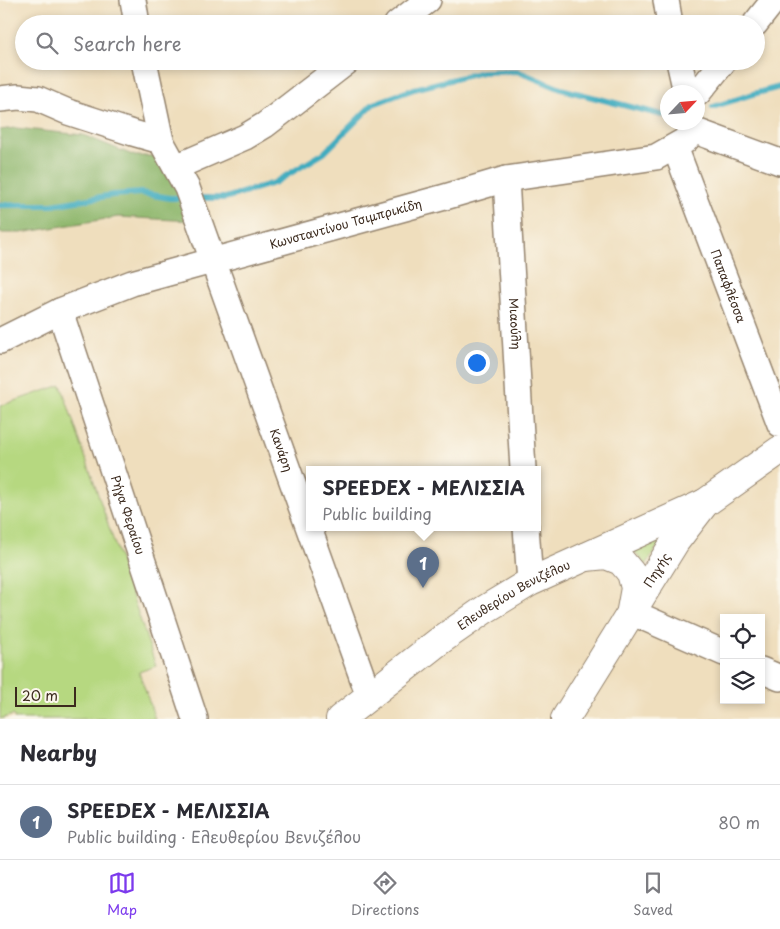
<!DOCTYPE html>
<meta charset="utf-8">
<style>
body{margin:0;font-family:"Playpen Sans",sans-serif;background:#f7f7f7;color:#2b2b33}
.controls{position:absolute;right:15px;bottom:15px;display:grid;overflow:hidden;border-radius:0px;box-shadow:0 2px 8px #0003}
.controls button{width:45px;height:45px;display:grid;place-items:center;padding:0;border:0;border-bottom:1px solid #e1e1e2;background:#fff;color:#2b2b33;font:25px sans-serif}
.compass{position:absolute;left:660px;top:85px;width:45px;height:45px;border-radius:50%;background:#fff;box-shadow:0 2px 8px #0003;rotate:64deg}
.scale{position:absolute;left:15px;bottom:12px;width:61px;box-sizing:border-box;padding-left:5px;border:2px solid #3b2a1e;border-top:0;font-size:14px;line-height:18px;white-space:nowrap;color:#3b2a1e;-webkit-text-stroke:4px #fbf7ec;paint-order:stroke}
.you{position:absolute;left:476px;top:362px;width:18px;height:18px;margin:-12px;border:4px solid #fff;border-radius:50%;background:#1a73e8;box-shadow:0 0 0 8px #1a73e833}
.badge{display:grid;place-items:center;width:32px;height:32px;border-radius:50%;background:#7c3aed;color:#fff;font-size:16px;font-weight:700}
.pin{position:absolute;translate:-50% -41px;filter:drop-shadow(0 1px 2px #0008)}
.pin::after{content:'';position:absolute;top:26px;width:18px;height:15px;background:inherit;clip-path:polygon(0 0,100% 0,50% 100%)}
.popup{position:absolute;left:306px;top:466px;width:235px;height:65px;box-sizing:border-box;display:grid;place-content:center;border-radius:0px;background:#fff;filter:drop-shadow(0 1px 4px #0005);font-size:16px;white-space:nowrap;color:#7c7c81}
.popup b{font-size:19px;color:#2b2b33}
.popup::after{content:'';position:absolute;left:50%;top:100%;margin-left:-10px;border:10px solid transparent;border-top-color:#fff}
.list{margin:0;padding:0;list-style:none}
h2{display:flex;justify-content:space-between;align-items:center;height:65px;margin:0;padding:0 20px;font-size:21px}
h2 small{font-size:16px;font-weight:400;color:#7c7c81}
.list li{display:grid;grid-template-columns:32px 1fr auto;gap:15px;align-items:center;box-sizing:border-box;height:75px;padding:0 20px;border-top:1px solid #e1e1e2}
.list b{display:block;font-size:19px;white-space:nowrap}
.list p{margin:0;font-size:16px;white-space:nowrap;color:#7c7c81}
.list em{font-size:16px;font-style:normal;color:#7c7c81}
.icon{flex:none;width:28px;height:28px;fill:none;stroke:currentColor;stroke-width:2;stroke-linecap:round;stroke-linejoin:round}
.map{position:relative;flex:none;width:780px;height:719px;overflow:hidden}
.search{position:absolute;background:#fff;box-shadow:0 2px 8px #0003;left:15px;right:15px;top:15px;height:55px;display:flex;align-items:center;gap:12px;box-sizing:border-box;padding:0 18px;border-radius:28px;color:#7c7c81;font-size:19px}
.sheet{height:140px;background:#fff}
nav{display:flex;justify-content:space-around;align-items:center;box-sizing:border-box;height:70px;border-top:1px solid #e1e1e2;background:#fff;font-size:14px;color:#7c7c81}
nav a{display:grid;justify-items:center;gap:2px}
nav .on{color:#7c3aed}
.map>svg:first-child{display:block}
.green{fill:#b6d880;stroke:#78814f}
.forest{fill:#90b86e;stroke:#667146}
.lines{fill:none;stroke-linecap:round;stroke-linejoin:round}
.stream{stroke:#40acbf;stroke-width:6}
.minor-casing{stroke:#95846e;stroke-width:28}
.major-casing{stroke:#95846e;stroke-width:30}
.minor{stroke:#fff;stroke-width:25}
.major{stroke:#fff;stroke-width:28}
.labels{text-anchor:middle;stroke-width:4;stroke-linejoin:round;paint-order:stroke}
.street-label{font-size:12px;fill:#3b2a1e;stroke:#fbf7ec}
</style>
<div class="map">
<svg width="780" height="719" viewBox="0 0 780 719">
<rect width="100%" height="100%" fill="#fbf7ec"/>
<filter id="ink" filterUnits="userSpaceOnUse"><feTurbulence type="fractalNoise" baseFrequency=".02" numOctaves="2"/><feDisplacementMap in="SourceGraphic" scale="10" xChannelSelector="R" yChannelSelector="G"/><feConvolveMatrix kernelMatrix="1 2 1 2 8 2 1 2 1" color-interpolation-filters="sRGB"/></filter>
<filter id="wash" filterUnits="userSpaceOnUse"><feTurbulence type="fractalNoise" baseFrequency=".0096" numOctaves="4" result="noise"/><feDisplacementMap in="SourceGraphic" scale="20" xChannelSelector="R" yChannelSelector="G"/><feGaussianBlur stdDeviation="1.12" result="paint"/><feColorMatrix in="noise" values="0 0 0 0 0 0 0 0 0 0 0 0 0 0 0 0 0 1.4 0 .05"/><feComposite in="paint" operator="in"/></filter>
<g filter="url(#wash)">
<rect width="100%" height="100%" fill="#efdebd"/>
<!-- green -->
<g class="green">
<polygon points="61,385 156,666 139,672 155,719 15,719 13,715 0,719 0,406"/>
<polygon points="670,527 646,565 636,553 626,547"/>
</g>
<!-- forest -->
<polygon class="forest" points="15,128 83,135 135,156 162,156 193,221 118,217 21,233 0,233 0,130"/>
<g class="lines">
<!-- stream -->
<g class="stream">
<polyline points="713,107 753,94 780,87"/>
<polyline points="197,198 225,198 274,183 324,153 373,104 414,89 482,72 517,71 561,89 662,115"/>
<polyline points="0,205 52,205 113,195 141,193 170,198 184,198"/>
</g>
</g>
</g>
<g filter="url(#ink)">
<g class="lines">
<defs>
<g id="minor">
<polyline points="133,0 137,24"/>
<polyline points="666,0 670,24"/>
<polyline points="397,24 428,0"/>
<polyline points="755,24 774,0"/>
<path id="s1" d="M 144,61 L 161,141 L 187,188 L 369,696"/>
<polyline points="679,61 686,92"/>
<polyline points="698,93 724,61"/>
<polyline points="0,99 18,97 38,99 68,112 133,133 161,141"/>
<polyline points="693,130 780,162"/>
<path id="s2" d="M 675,147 L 780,424"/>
<polyline points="176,167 245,137 265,125 348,61"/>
<path id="s3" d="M 506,179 L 523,469"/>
<path id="s4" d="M 60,311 L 195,719"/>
<path id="s5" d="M 0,341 L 60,311 L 132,283 L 445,197 L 506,179 L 656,157 L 686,140 L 693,130"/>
<polyline points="526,527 530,582"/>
<polyline points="631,612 724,653"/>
<polyline points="761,670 780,678"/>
</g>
<g id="major">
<polyline points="586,557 606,555 621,561 631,573 635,588 631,610"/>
<path id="s6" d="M 340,719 L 438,642 L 484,610 L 530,582 L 705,503"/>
<path id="s7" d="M 565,719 L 675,542 L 705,503 L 780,450"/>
</g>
</defs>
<!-- minor casing -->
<use href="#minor" class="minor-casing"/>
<!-- major casing -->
<use href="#major" class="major-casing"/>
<!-- minor -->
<use href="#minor" class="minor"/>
<!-- major -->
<use href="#major" class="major"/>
</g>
</g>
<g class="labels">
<!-- street labels -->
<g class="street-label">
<text dy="4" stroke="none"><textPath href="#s5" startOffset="366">Κωνσταντίνου Τσιμπρικίδη</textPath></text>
<text dy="4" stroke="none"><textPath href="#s2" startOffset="149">Παπαφλέσσα</textPath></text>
<text dy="4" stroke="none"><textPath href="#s3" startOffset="145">Μιαούλη</textPath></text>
<text dy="4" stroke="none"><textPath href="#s1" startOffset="414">Κανάρη</textPath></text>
<text dy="4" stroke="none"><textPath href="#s4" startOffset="215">Ρήγα Φεραίου</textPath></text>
<text dy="4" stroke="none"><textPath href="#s7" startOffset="175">Πηγής</textPath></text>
<text dy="4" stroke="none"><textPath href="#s6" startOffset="214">Ελευθερίου Βενιζέλου</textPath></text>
</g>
</g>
</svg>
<div class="controls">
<button><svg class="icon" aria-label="locate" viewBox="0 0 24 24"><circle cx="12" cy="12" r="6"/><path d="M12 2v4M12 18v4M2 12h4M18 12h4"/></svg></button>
<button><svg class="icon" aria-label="layers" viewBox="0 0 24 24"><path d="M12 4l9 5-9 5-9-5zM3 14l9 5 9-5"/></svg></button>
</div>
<svg class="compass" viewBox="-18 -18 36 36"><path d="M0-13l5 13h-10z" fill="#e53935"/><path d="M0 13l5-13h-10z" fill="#7c7c81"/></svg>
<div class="scale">20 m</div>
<div class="you"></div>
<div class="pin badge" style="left:423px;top:588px;background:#5c6f8a">1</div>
<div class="popup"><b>SPEEDEX - ΜΕΛΙΣΣΙΑ</b>Public building</div>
<div class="search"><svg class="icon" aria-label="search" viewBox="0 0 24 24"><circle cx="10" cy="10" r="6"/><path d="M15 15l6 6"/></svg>Search here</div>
</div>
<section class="sheet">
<h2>Nearby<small></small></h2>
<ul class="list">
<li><span class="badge" style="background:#5c6f8a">1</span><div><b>SPEEDEX - ΜΕΛΙΣΣΙΑ</b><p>Public building · Ελευθερίου Βενιζέλου</p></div><em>80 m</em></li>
</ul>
</section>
<nav>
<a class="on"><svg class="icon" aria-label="map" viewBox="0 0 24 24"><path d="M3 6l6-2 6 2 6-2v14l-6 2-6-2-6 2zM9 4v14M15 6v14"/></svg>Map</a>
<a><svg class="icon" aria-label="directions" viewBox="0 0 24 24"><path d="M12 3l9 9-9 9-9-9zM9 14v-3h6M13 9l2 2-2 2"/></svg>Directions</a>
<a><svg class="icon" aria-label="saved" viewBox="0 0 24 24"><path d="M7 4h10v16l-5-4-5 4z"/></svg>Saved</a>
</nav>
